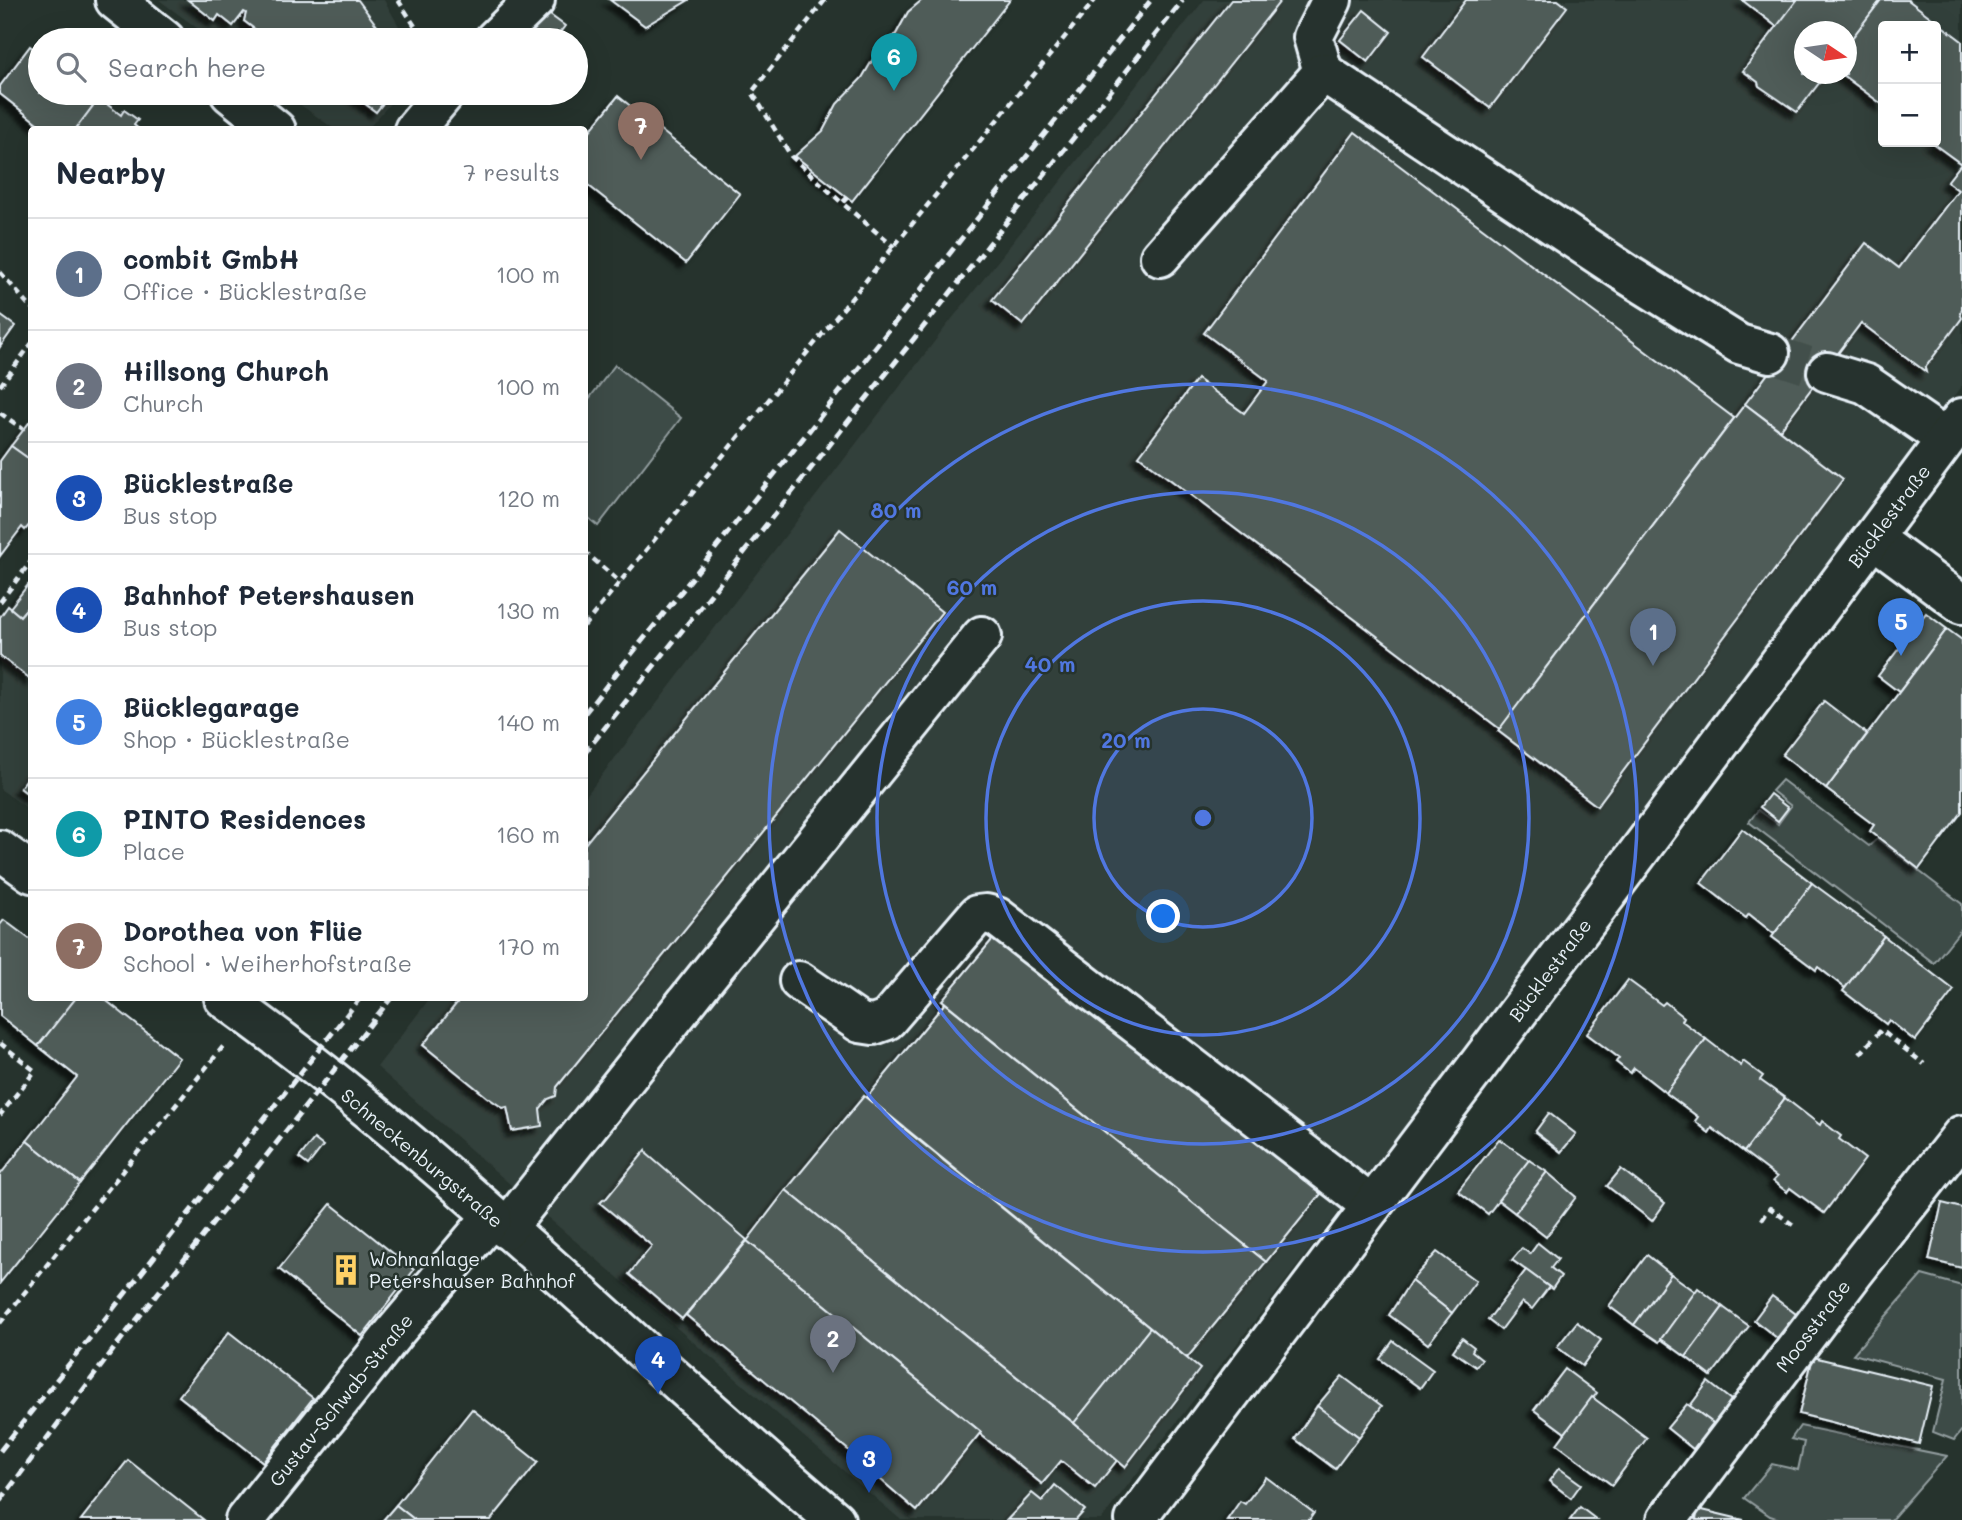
<!DOCTYPE html>
<meta charset="utf-8">
<style>
body{margin:0;font-family:Mali,sans-serif;background:#f2f2f3;color:#1f2937}
.controls{position:absolute;right:21px;top:21px;display:grid;overflow:hidden;border-radius:7px;box-shadow:0 7px 28px #0002}
.controls button{width:63px;height:63px;display:grid;place-items:center;padding:0;border:0;border-bottom:2px solid #e0e1e3;background:#fff;color:#1f2937;font:35px sans-serif}
.compass{position:absolute;left:1794px;top:21px;width:63px;height:63px;border-radius:50%;background:#fff;box-shadow:0 7px 28px #0002;rotate:103deg}
.you{position:absolute;left:1164px;top:917px;width:24px;height:24px;margin:-18px;border:5px solid #fff;border-radius:50%;background:#1a73e8;box-shadow:0 0 0 10px #1a73e833}
.badge{display:grid;place-items:center;width:46px;height:46px;border-radius:50%;background:#111827;color:#fff;font-size:23px;font-weight:700}
.pin{position:absolute;translate:-50% -58px;filter:drop-shadow(0 2px 4px #0008)}
.pin::after{content:'';position:absolute;top:37px;width:24px;height:21px;background:inherit;clip-path:polygon(0 0,100% 0,50% 100%)}
.list{margin:0;padding:0;list-style:none}
h2{display:flex;justify-content:space-between;align-items:center;height:91px;margin:0;padding:0 28px;font-size:30px}
h2 small{font-size:23px;font-weight:400;color:#747a83}
.list li{display:grid;grid-template-columns:46px 1fr auto;gap:21px;align-items:center;box-sizing:border-box;height:112px;padding:0 28px;border-top:2px solid #e0e1e3}
.list b{display:block;font-size:26px;white-space:nowrap}
.list p{margin:0;font-size:23px;white-space:nowrap;color:#747a83}
.list em{font-size:23px;font-style:normal;color:#747a83}
.icon{flex:none;width:38px;height:38px;fill:none;stroke:currentColor;stroke-width:2;stroke-linecap:round;stroke-linejoin:round}
.map{position:relative;flex:none;width:1962px;height:1520px;overflow:hidden}
.search{position:absolute;background:#fff;box-shadow:0 7px 28px #0002;left:28px;top:28px;width:560px;height:77px;display:flex;align-items:center;gap:18px;box-sizing:border-box;padding:0 24px;border-radius:38px;color:#747a83;font-size:26px}
.panel{position:absolute;background:#fff;box-shadow:0 7px 28px #0002;left:28px;top:126px;width:560px;height:875px;border-radius:7px}
.map>svg:first-child{display:block}
.built{fill:#333f3a;fill-rule:evenodd}
.green{fill:#3e4b47;stroke:#939ea0;stroke-width:2}
.building{fill:#505c59;stroke:#e8f1f8;stroke-width:2;filter:url(#shadow)}
.lines{fill:none;stroke-linecap:round;stroke-linejoin:round}
.minor-tunnel{stroke:#43504b;stroke-width:38;stroke-dasharray:38 19;stroke-linecap:butt}
.minor-casing{stroke:#e8f1f8;stroke-width:44}
.path{stroke:#e8f1f8;stroke-width:4.5;stroke-dasharray:7 5;stroke-linecap:butt}
.minor{stroke:#26332d;stroke-width:38}
.rail{stroke:#e8f1f8;stroke-width:5;stroke-dasharray:10 5;stroke-linecap:butt}
.ring{fill:none;stroke:#5077e0;stroke-width:3.5}
.labels{text-anchor:middle;stroke-width:5;stroke-linejoin:round;paint-order:stroke}
.street-label{font-size:19px;fill:#e8f1f8;stroke:#26332d}
.poi-label{font-size:19px;fill:#e8f1f8;stroke:#26332d;text-anchor:start}
.centre{fill:#5077e0;stroke:#26332d;stroke-width:3.5}
.ring-label{font-size:21px;text-anchor:middle;font-weight:bold;fill:#5077e0;stroke:#26332d;stroke-width:5;stroke-linejoin:round;paint-order:stroke}
</style>
<div class="map">
<svg width="1962" height="1520" viewBox="0 0 1962 1520">
<defs>
<filter id="shadow"><feDropShadow dx="-6" dy="6" stdDeviation="2" flood-color="#0009"/></filter>
</defs>
<rect width="100%" height="100%" fill="#26332d"/>
<filter id="ink" filterUnits="userSpaceOnUse"><feTurbulence type="fractalNoise" baseFrequency=".0143" numOctaves="2"/><feDisplacementMap in="SourceGraphic" scale="14" xChannelSelector="R" yChannelSelector="G"/><feConvolveMatrix kernelMatrix="1 2 1 2 8 2 1 2 1" color-interpolation-filters="sRGB"/></filter>
<g filter="url(#ink)">
<!-- built -->
<g class="built">
<polygon points="159,0 384,0 407,40 213,40"/>
<path d="M 1204,0 L 1962,0 L 1962,385 L 1619,849 L 1101,1520 L 901,1520 L 553,1222 L 377,1067 L 430,998 L 584,998 L 585,797 L 944,329 ZM 1883,26 L 1936,26 L 1936,142 L 1883,142 ZM 1804,32 L 1846,32 L 1846,74 L 1804,74 Z"/>
<polygon points="284,93 399,93 367,130 334,129"/>
<polygon points="31,605 31,811 0,789 0,643"/>
</g>
<!-- green -->
<g class="green">
<polygon points="615,365 681,418 598,526 585,515 585,404"/>
<polygon points="1782,780 1869,846 1877,839 1962,904 1962,928 1934,963 1749,822 1758,810 1778,824 1791,806 1772,791"/>
<polygon points="1922,1275 1962,1286 1962,1430 1954,1440 1933,1432 1946,1379 1853,1354"/>
<polygon points="1800,1426 1947,1456 1891,1520 1782,1520 1770,1516 1744,1498 1772,1464 1798,1470 1804,1442 1791,1439"/>
</g>
<!-- building -->
<g class="building">
<polygon points="188,0 358,0 377,26 369,31 374,39 382,33 388,40 269,40 244,21 246,13 244,12 233,26 219,15 215,21"/>
<polygon points="610,0 689,0 645,26"/>
<polygon points="922,0 1010,0 852,201 795,156 823,131 837,104 862,78 879,49 896,34 908,12"/>
<polygon points="1231,0 1281,0 1023,325 992,300"/>
<polygon points="1466,0 1558,0 1567,7 1490,108 1423,57"/>
<polygon points="1742,0 1797,0 1777,27"/>
<polygon points="1797,0 1881,0 1846,46 1846,32 1804,32 1804,74 1826,74 1797,112 1759,86 1758,82 1743,71"/>
<polygon points="1881,0 1908,0 1962,41 1962,310 1960,313 1962,318 1925,368 1926,372 1861,323 1780,430 1745,404 1866,243 1899,268 1958,190 1947,182 1961,164 1931,142 1936,142 1936,26 1883,26 1883,105 1841,74 1846,74 1846,46"/>
<polygon points="1364,10 1391,32 1368,62 1340,40"/>
<polygon points="546,12 565,26 554,40 523,40"/>
<polygon points="30,46 40,54 40,93 92,93 99,98 75,130 46,130 0,94 0,86"/>
<polygon points="351,93 391,93 376,112"/>
<polygon points="618,96 740,194 686,263 584,182 584,138"/>
<polygon points="99,98 121,115 124,110 138,120 134,125 140,130 75,130"/>
<polygon points="1355,132 1734,418 1500,729 1139,456 1197,379 1244,413 1268,381 1204,333"/>
<polygon points="0,315 15,326 0,347"/>
<polygon points="1745,404 1843,479 1597,806 1498,731"/>
<polygon points="32,419 32,461 11,446"/>
<polygon points="11,446 32,461 32,522 25,530 22,527 0,556 0,461"/>
<polygon points="840,529 942,612 557,1087 556,1096 548,1099 540,1109 542,1126 512,1131 507,1107 503,1108 487,1097 423,1045 461,998 584,998 584,845"/>
<polygon points="28,585 32,588 32,602 20,616 10,608"/>
<polygon points="32,602 32,680 0,656 0,617 8,606 20,616"/>
<polygon points="1926,613 1947,629 1899,692 1878,676"/>
<polygon points="1947,629 1962,640 1962,812 1919,869 1870,831 1874,825 1826,789"/>
<polygon points="1824,701 1867,734 1826,789 1782,755"/>
<polygon points="32,772 32,797 20,788"/>
<polygon points="1770,794 1788,808 1778,821 1760,807"/>
<polygon points="1742,829 1812,883 1774,934 1749,914 1746,918 1701,883"/>
<polygon points="1812,883 1884,936 1845,988 1818,967 1816,970 1772,937"/>
<polygon points="4,920 32,941 32,998 76,998 38,1046 0,1016 0,925"/>
<polygon points="997,934 1321,1194 1266,1262 942,1000"/>
<polygon points="1884,936 1954,990 1915,1041 1889,1020 1886,1024 1843,991"/>
<polygon points="1628,980 1662,1005 1665,1002 1684,1017 1682,1021 1706,1039 1666,1093 1634,1068 1630,1073 1616,1062 1619,1058 1587,1034"/>
<polygon points="76,998 103,998 179,1058 80,1183 27,1141 77,1077 38,1046"/>
<polygon points="945,1003 1266,1262 1187,1358 867,1097"/>
<polygon points="1706,1039 1741,1066 1743,1061 1763,1076 1760,1080 1785,1098 1744,1152 1712,1128 1709,1133 1695,1121 1698,1117 1666,1093"/>
<polygon points="864,1096 1150,1328 1074,1423 786,1190"/>
<polygon points="1785,1098 1820,1125 1822,1121 1841,1136 1839,1139 1865,1159 1824,1213 1790,1188 1787,1192 1773,1181 1777,1177 1744,1152"/>
<polygon points="1549,1113 1576,1134 1561,1152 1535,1132"/>
<polygon points="314,1139 323,1146 308,1165 299,1158"/>
<polygon points="1499,1139 1529,1160 1488,1214 1458,1191"/>
<polygon points="27,1141 80,1183 0,1283 0,1175"/>
<polygon points="646,1150 647,1154 747,1240 682,1319 629,1274 652,1246 600,1203 604,1199 605,1200"/>
<polygon points="1529,1160 1547,1172 1515,1213 1498,1200"/>
<polygon points="1621,1169 1665,1203 1652,1221 1607,1186"/>
<polygon points="1547,1172 1576,1197 1546,1237 1515,1213"/>
<polygon points="786,1190 1118,1459 1095,1488 1061,1461 1042,1484 980,1434 981,1432 747,1241"/>
<polygon points="1942,1203 1962,1208 1962,1268 1929,1260"/>
<polygon points="331,1204 414,1270 362,1336 279,1269"/>
<polygon points="747,1241 981,1432 917,1511 873,1473 874,1472 864,1463 686,1315"/>
<polygon points="1538,1243 1558,1259 1551,1268 1561,1276 1552,1289 1512,1260 1522,1248 1530,1254"/>
<polygon points="1437,1252 1476,1281 1452,1313 1411,1281"/>
<polygon points="1647,1255 1671,1274 1634,1325 1609,1306"/>
<polygon points="1526,1270 1549,1287 1532,1309 1522,1302 1501,1330 1488,1320"/>
<polygon points="1671,1274 1696,1292 1659,1342 1634,1325"/>
<polygon points="1411,1281 1452,1313 1428,1344 1389,1315"/>
<polygon points="1698,1288 1723,1307 1686,1357 1661,1339"/>
<polygon points="1772,1296 1796,1314 1777,1338 1754,1320"/>
<polygon points="1723,1307 1749,1326 1711,1376 1686,1357"/>
<polygon points="1577,1322 1601,1340 1582,1366 1557,1347"/>
<polygon points="1150,1328 1200,1369 1125,1467 1074,1423"/>
<polygon points="229,1332 313,1398 263,1462 179,1396"/>
<polygon points="1462,1338 1474,1347 1472,1351 1482,1359 1476,1367 1453,1351"/>
<polygon points="1393,1341 1433,1370 1420,1388 1380,1359"/>
<polygon points="1813,1357 1933,1386 1919,1444 1799,1414"/>
<polygon points="1565,1369 1597,1393 1565,1433 1534,1410"/>
<polygon points="1342,1376 1382,1406 1359,1437 1317,1406"/>
<polygon points="1708,1382 1731,1400 1714,1424 1690,1406"/>
<polygon points="1592,1397 1647,1438 1612,1485 1557,1444"/>
<polygon points="1687,1404 1713,1423 1693,1449 1667,1428"/>
<polygon points="1317,1406 1359,1437 1335,1469 1295,1439"/>
<polygon points="472,1409 538,1462 491,1520 415,1520 396,1505"/>
<polygon points="128,1460 204,1520 81,1520"/>
<polygon points="1559,1468 1581,1484 1571,1498 1549,1481"/>
<polygon points="1266,1477 1314,1513 1309,1520 1227,1520 1240,1501 1245,1504"/>
<polygon points="1055,1485 1085,1510 1076,1520 1007,1520 1032,1493 1042,1501"/>
<polygon points="396,1505 415,1520 383,1520"/>
<polygon points="1580,1507 1597,1520 1570,1520"/>
<polygon points="1698,1509 1744,1520 1696,1520"/>
</g>
<g class="lines">
<!-- minor-tunnel -->
<polyline class="minor-tunnel" points="1770,353 1827,372"/>
<defs>
<g id="minor">
<polyline points="115,0 165,40"/>
<polyline points="494,40 535,0"/>
<polyline points="1323,72 1313,37 1332,0"/>
<polyline points="230,93 276,130"/>
<polyline points="414,130 445,93"/>
<polyline points="1160,257 1323,72 1630,276 1739,344 1770,353"/>
<polyline points="1827,372 1866,384 1946,439"/>
<polyline points="1873,538 1962,604"/>
<polyline points="0,850 32,873"/>
<polyline points="799,981 860,1023 873,1025 887,1020 977,915 986,914 997,917 1372,1206"/>
<path d="M 224,998 C 441,1153 632,1348 835,1520"/>
<polyline points="506,1229 708,975 982,636"/>
<polyline points="245,1520 394,1333 492,1217"/>
<polyline points="1135,1520 1623,873 1962,418"/>
<polyline points="1667,1520 1854,1272 1962,1135"/>
</g>
</defs>
<!-- minor casing -->
<use href="#minor" class="minor-casing"/>
<!-- path -->
<g class="path">
<polyline points="398,0 424,40"/>
<polyline points="825,0 752,92 791,156 842,203"/>
<polyline points="848,197 842,203 894,247"/>
<polyline points="0,272 32,309"/>
<polyline points="0,386 32,343"/>
<polyline points="0,413 23,429"/>
<polyline points="584,551 621,583"/>
<polyline points="0,602 32,560"/>
<polyline points="584,626 1095,0"/>
<polyline points="0,1043 35,1071 0,1115"/>
<polyline points="1860,1054 1881,1030 1924,1064"/>
<polyline points="1762,1220 1770,1208 1796,1227"/>
<polyline points="0,1323 226,1043"/>
</g>
<!-- minor -->
<use href="#minor" class="minor"/>
<!-- rail -->
<g class="rail">
<polyline points="584,714 1151,0"/>
<polyline points="584,754 1183,0"/>
<polyline points="0,1451 360,998"/>
<polyline points="0,1501 116,1346 391,998"/>
</g>
</g>
</g>
<!-- distance rings -->
<circle cx="1203" cy="818" r="109" fill="#5077e0" fill-opacity=".12"/>
<g class="ring">
<circle cx="1203" cy="818" r="109"/>
<circle cx="1203" cy="818" r="217"/>
<circle cx="1203" cy="818" r="326"/>
<circle cx="1203" cy="818" r="434"/>
</g>
<!-- icons -->
<defs>
<symbol id="building-bare" viewBox="-9 -9 18 18"><path d="M-4-6H4V6H1V3H-1V6H-4ZM-2.5-4.3h1.7v1.8h-1.7ZM.8-4.3h1.7v1.8H.8ZM-2.5-1h1.7V.8h-1.7ZM.8-1h1.7V.8H.8Z" fill="#ffd166" stroke="#26332d" stroke-width="2.5" paint-order="stroke"/></symbol>
</defs>
<g fill-rule="evenodd">
<use href="#building-bare" x="324" y="1248" width="44" height="44"/>
</g>
<g class="labels">
<!-- street labels -->
<g class="street-label">
<text transform="translate(1889 516) rotate(-53)" y="7">Bücklestraße</text>
<text transform="translate(1550 970) rotate(-53)" y="7">Bücklestraße</text>
<text transform="translate(422 1158) rotate(40)" y="7">Schneckenburgstraße</text>
<text transform="translate(1813 1326) rotate(-53)" y="7">Moosstraße</text>
<text transform="translate(341 1400) rotate(-51)" y="7">Gustav-Schwab-Straße</text>
</g>
<!-- poi labels -->
<g class="poi-label">
<text x="369" y="1266">Wohnanlage<tspan x="369" dy="22">Petershauser Bahnhof</tspan></text>
</g>
</g>
<circle cx="1203" cy="818" r="10" class="centre"/>
<g class="ring-label">
<text x="896" y="518">80 m</text>
<text x="972" y="595">60 m</text>
<text x="1050" y="672">40 m</text>
<text x="1126" y="748">20 m</text>
</g>
</svg>
<div class="controls">
<button>+</button>
<button>−</button>
</div>
<svg class="compass" viewBox="-18 -18 36 36"><path d="M0-13l5 13h-10z" fill="#e53935"/><path d="M0 13l5-13h-10z" fill="#747a83"/></svg>
<div class="you"></div>
<div class="pin badge" style="left:1653px;top:666px;background:#5c6f8a">1</div>
<div class="pin badge" style="left:833px;top:1373px;background:#6b7280">2</div>
<div class="pin badge" style="left:869px;top:1493px;background:#1a4fb4">3</div>
<div class="pin badge" style="left:658px;top:1394px;background:#1a4fb4">4</div>
<div class="pin badge" style="left:1901px;top:656px;background:#3f7fe0">5</div>
<div class="pin badge" style="left:894px;top:91px;background:#0f9aa8">6</div>
<div class="pin badge" style="left:641px;top:160px;background:#8d6e63">7</div>
<div class="search"><svg class="icon" aria-label="search" viewBox="0 0 24 24"><circle cx="10" cy="10" r="6"/><path d="M15 15l6 6"/></svg>Search here</div>
<section class="panel">
<h2>Nearby<small>7 results</small></h2>
<ul class="list">
<li><span class="badge" style="background:#5c6f8a">1</span><div><b>combit GmbH</b><p>Office · Bücklestraße</p></div><em>100 m</em></li>
<li><span class="badge" style="background:#6b7280">2</span><div><b>Hillsong Church</b><p>Church</p></div><em>100 m</em></li>
<li><span class="badge" style="background:#1a4fb4">3</span><div><b>Bücklestraße</b><p>Bus stop</p></div><em>120 m</em></li>
<li><span class="badge" style="background:#1a4fb4">4</span><div><b>Bahnhof Petershausen</b><p>Bus stop</p></div><em>130 m</em></li>
<li><span class="badge" style="background:#3f7fe0">5</span><div><b>Bücklegarage</b><p>Shop · Bücklestraße</p></div><em>140 m</em></li>
<li><span class="badge" style="background:#0f9aa8">6</span><div><b>PINTO Residences</b><p>Place</p></div><em>160 m</em></li>
<li><span class="badge" style="background:#8d6e63">7</span><div><b>Dorothea von Flüe</b><p>School · Weiherhofstraße</p></div><em>170 m</em></li>
</ul>
</section>
</div>
